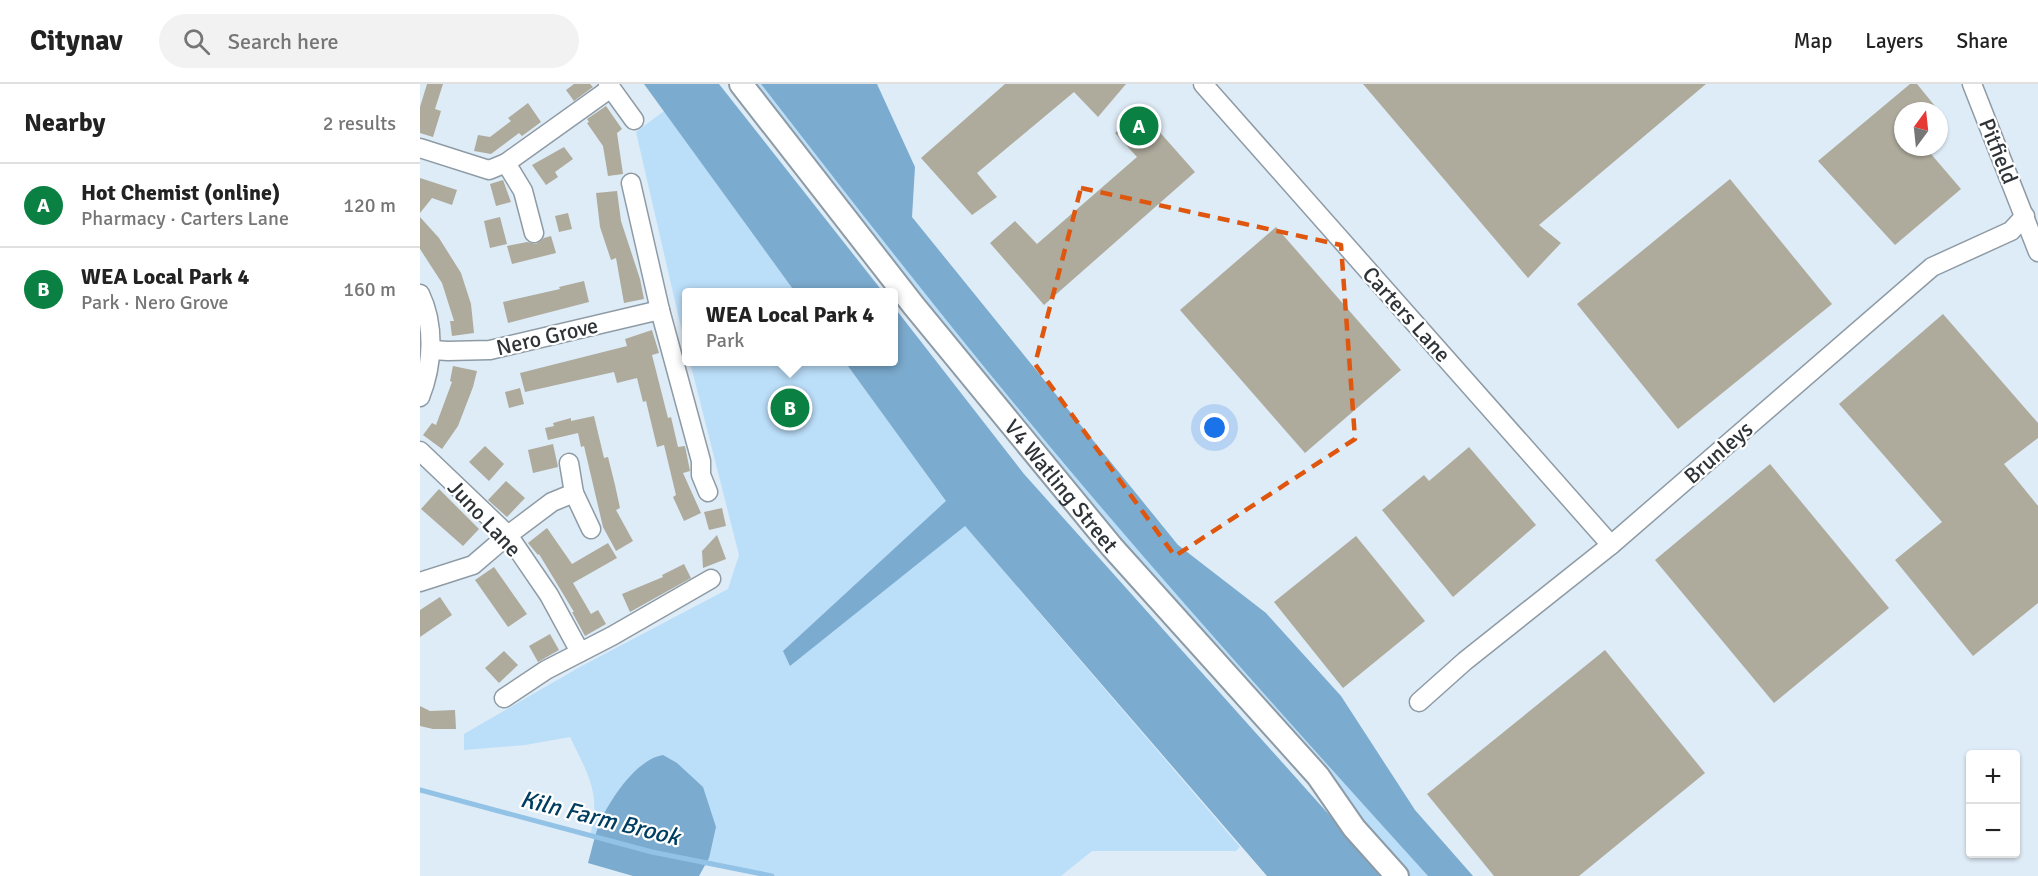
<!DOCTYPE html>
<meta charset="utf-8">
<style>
body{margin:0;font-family:Signika,sans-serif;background:#f2f2f2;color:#222}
.controls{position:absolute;right:18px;bottom:18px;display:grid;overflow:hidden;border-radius:6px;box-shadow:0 2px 4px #0004}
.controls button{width:54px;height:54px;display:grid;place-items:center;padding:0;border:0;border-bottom:2px solid #e0e0e0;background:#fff;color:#222;font:30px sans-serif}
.compass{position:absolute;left:1474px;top:18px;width:54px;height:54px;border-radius:50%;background:#fff;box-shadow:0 2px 4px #0004;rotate:15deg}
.you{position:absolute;left:795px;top:344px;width:21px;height:21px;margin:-15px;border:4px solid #fff;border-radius:50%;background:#1a73e8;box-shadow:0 0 0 9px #1a73e833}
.badge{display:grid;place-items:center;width:39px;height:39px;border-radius:50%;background:#0b8043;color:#fff;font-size:20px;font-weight:700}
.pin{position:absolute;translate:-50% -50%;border:3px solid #fff;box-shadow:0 2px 6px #0006}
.popup{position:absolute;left:262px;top:204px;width:216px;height:78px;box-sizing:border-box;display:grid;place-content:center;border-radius:6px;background:#fff;filter:drop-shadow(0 2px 4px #0005);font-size:20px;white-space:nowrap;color:#767676}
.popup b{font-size:22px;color:#222}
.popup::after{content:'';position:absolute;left:50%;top:100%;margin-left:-12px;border:12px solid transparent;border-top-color:#fff}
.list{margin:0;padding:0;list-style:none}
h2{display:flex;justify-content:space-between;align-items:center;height:78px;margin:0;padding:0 24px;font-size:26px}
h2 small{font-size:20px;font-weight:400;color:#767676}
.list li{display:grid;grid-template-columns:39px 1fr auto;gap:18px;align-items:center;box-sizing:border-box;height:84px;padding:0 24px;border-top:2px solid #e0e0e0}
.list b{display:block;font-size:22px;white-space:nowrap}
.list p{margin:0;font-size:20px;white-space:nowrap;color:#767676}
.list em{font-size:20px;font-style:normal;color:#767676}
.icon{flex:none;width:33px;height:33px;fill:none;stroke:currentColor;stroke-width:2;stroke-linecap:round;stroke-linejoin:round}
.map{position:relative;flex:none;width:1618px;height:792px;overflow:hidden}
header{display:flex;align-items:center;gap:36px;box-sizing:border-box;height:84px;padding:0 30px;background:#fff;border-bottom:2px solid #e0e0e0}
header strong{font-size:28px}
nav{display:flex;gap:33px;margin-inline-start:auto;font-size:21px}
.search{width:420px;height:54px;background:#f2f2f2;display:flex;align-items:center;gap:15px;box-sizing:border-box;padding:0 21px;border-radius:33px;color:#767676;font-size:22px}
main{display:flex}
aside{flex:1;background:#fff}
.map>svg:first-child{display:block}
.green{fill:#bbdef9}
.forest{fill:#7babce}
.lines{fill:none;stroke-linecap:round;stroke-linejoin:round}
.stream{stroke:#92c2e6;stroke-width:5}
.building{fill:#aeaa9c}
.minor-casing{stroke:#8e9ba5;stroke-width:21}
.tertiary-casing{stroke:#8e9ba5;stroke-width:26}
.minor{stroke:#fff;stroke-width:18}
.tertiary{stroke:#fff;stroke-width:22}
.marked{fill:none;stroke:#df570e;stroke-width:4.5;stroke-dasharray:12 8;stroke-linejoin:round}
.labels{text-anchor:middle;stroke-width:4.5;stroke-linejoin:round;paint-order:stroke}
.street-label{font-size:22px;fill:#2e3337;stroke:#fff}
.water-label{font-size:24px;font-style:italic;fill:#003e61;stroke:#fff}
</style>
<header>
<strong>Citynav</strong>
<div class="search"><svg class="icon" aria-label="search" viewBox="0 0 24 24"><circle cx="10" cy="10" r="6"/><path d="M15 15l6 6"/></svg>Search here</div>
<nav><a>Map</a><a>Layers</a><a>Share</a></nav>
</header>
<main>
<aside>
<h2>Nearby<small>2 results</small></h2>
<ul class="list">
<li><span class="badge">A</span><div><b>Hot Chemist (online)</b><p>Pharmacy · Carters Lane</p></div><em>120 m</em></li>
<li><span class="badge">B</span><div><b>WEA Local Park 4</b><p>Park · Nero Grove</p></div><em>160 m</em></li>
</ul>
</aside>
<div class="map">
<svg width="1618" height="792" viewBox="0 0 1618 792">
<rect width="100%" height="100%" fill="#deecf7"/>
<!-- green -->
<g class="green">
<path d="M 321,0 L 341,0 C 446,136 552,271 663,402 C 775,534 891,663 1008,792 L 984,792 L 898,692 Z"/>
<polygon points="244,27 375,208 266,208 266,265 216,48"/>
<path d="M 270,278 L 425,278 L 545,442 L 820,763 L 816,767 L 672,767 L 641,792 L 357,792 L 232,768 L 170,751 C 182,709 167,689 150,653 L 105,661 L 44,666 L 44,650 L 158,584 L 308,505 L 319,471 Z"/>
</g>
<!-- forest -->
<g class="forest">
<polygon points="224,0 299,0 463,208 375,208"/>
<path d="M 341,0 L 457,0 L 495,83 L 492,133 L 758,461 L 846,529 L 921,612 L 995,726 L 1053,792 L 1008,792 C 891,663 775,534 663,402 C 552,271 446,136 341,0 Z"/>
<polygon points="474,223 604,390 964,792 847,792 545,442 370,582 363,567 526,417 425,278 473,278"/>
<path d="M 243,671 L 257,679 L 283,703 L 296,743 L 289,774 L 279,792 L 213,792 L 168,779 C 172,765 175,750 180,738 C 191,714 217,675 243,671 Z"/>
</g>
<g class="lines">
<!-- stream -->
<polyline class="stream" points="0,706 232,768 352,792"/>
</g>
<!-- building -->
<g class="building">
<polygon points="7,0 23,0 15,25 21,27 13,53 0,49 0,23"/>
<polygon points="154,0 170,0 173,3 154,17 146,6"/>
<polygon points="585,0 706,0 678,33 654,8 557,89 577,113 552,131 501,74"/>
<polygon points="943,0 1286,0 1119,141 1141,159 1108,194"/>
<polygon points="1490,0 1497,0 1519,27 1483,27 1483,63 1505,63 1541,105 1475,161 1398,77"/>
<polygon points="108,19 121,38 102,52 99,49 71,70 54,67 58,51 70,53 91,37 88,34"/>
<polygon points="186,22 202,45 197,49 203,90 188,92 183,62 167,39 169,38 167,35"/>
<polygon points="721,27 775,88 624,221 570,159 595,137 617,160 717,73 695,49"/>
<polygon points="144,63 153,75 135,88 138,93 126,101 112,81"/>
<polygon points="0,94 37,106 32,121 12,114 0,129"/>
<polygon points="1310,95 1412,220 1258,345 1157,220"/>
<polygon points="83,96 91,118 76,122 70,100"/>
<polygon points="197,107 201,137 220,195 224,215 204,219 196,174 191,176 180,143 176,109"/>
<polygon points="148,129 152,145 139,148 135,132"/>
<polygon points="0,133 19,154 41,189 51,220 54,249 32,252 30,237 34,237 22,199 0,165"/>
<polygon points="80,133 87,160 70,164 64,137"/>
<polygon points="856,143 981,286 885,369 760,226"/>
<polygon points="131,152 136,169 92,180 87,162 107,158 116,160 124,154"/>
<polygon points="164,197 169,218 88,239 83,218 140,205 139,203"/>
<polygon points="1523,230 1618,339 1618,354 1584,380 1618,422 1618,519 1553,572 1475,476 1522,438 1419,320"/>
<polygon points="232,246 239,269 232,271 248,334 251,333 258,363 265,362 270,387 263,389 281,429 264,437 253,413 256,411 244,361 237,363 226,317 223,318 217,294 197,299 194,288 105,308 100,289 207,262 205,255"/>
<polygon points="33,282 57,287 53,303 38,342 22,365 3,351 12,339 16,341 32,298 30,297"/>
<polygon points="100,304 104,320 89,324 85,308"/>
<polygon points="174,332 184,374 188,373 195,401 200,424 196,426 213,457 196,467 183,443 164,362 161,363 158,349 128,356 125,344 134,342 133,339 151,334 151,337"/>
<polygon points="133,360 138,383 113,389 108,366"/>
<polygon points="65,362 84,380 69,397 49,378"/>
<polygon points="1049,363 1116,441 1033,513 962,426 1004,391 1009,397"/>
<polygon points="1350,380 1469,524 1354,619 1235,476"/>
<polygon points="86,397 105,414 87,433 68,416"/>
<polygon points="19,405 59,445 43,462 1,425"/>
<polygon points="302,424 306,442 289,446 284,428"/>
<polygon points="127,444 152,480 188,459 197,474 153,499 171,530 178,526 186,540 165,552 152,528 154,528 119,470 118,471 108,459"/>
<polygon points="297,451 306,475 283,484 282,467"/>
<polygon points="936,452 1005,537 923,604 854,518"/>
<polygon points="264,480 271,494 210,528 202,510 243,493 242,491"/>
<polygon points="74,483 107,530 88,543 55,496"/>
<polygon points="20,513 32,531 0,553 0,526"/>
<polygon points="130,550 139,566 118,578 109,562"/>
<polygon points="1185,566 1285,689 1159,792 1074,792 1007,710"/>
<polygon points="84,567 98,581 79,599 65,584"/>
<polygon points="0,622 10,627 35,626 36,645 13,645 0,642"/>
</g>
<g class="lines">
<defs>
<g id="minor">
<polyline points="188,0 214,36"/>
<polyline points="783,0 1191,461"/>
<polyline points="1552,0 1618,168"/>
<polyline points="0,64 69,86 86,79 191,4"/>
<polyline points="86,79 103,107 114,149"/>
<polyline points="211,99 240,226 281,377 281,391 288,408"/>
<path d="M 0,210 C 15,241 13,281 0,313"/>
<polyline points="12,266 28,267 70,266 240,226"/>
<polyline points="0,367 88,451 129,511 160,568"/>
<polyline points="149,379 154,409 171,445"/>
<polyline points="0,498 53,481 88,451 132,418 154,409"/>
<polyline points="84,614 126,586 192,552 291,495"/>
<polyline points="999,618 1045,577 1191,461 1512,183 1591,147 1605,132"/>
</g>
<g id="tertiary">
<path id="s1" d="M 321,0 L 494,222 L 692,463 L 898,692 L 934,744 L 977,792"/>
</g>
</defs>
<!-- minor casing -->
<use href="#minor" class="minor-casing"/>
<!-- tertiary casing -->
<use href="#tertiary" class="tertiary-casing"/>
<!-- minor -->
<use href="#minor" class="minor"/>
<!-- tertiary -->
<use href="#tertiary" class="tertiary"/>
</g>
<!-- marked area -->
<path class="marked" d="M 661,104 L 921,161 L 935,355 L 755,472 L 615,280 Z"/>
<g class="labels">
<!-- street labels -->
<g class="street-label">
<text transform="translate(1579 67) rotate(68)" y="8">Pitfield</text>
<text transform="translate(987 230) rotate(48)" y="8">Carters Lane</text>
<text transform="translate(127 252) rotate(-13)" y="8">Nero Grove</text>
<text transform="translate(1298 368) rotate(-41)" y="8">Brunleys</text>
<text dy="8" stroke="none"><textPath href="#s1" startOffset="514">V4 Watling Street</textPath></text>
<text transform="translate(65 434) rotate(47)" y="8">Juno Lane</text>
</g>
<!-- water labels -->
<g class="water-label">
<text transform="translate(180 734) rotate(14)" y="8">Kiln Farm Brook</text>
</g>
</g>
</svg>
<div class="controls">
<button>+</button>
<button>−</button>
</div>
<svg class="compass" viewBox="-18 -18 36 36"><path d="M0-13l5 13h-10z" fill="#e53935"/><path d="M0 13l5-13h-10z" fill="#767676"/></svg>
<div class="you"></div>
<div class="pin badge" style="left:719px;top:42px">A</div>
<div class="pin badge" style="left:370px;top:324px">B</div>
<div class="popup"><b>WEA Local Park 4</b>Park</div>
</div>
</main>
